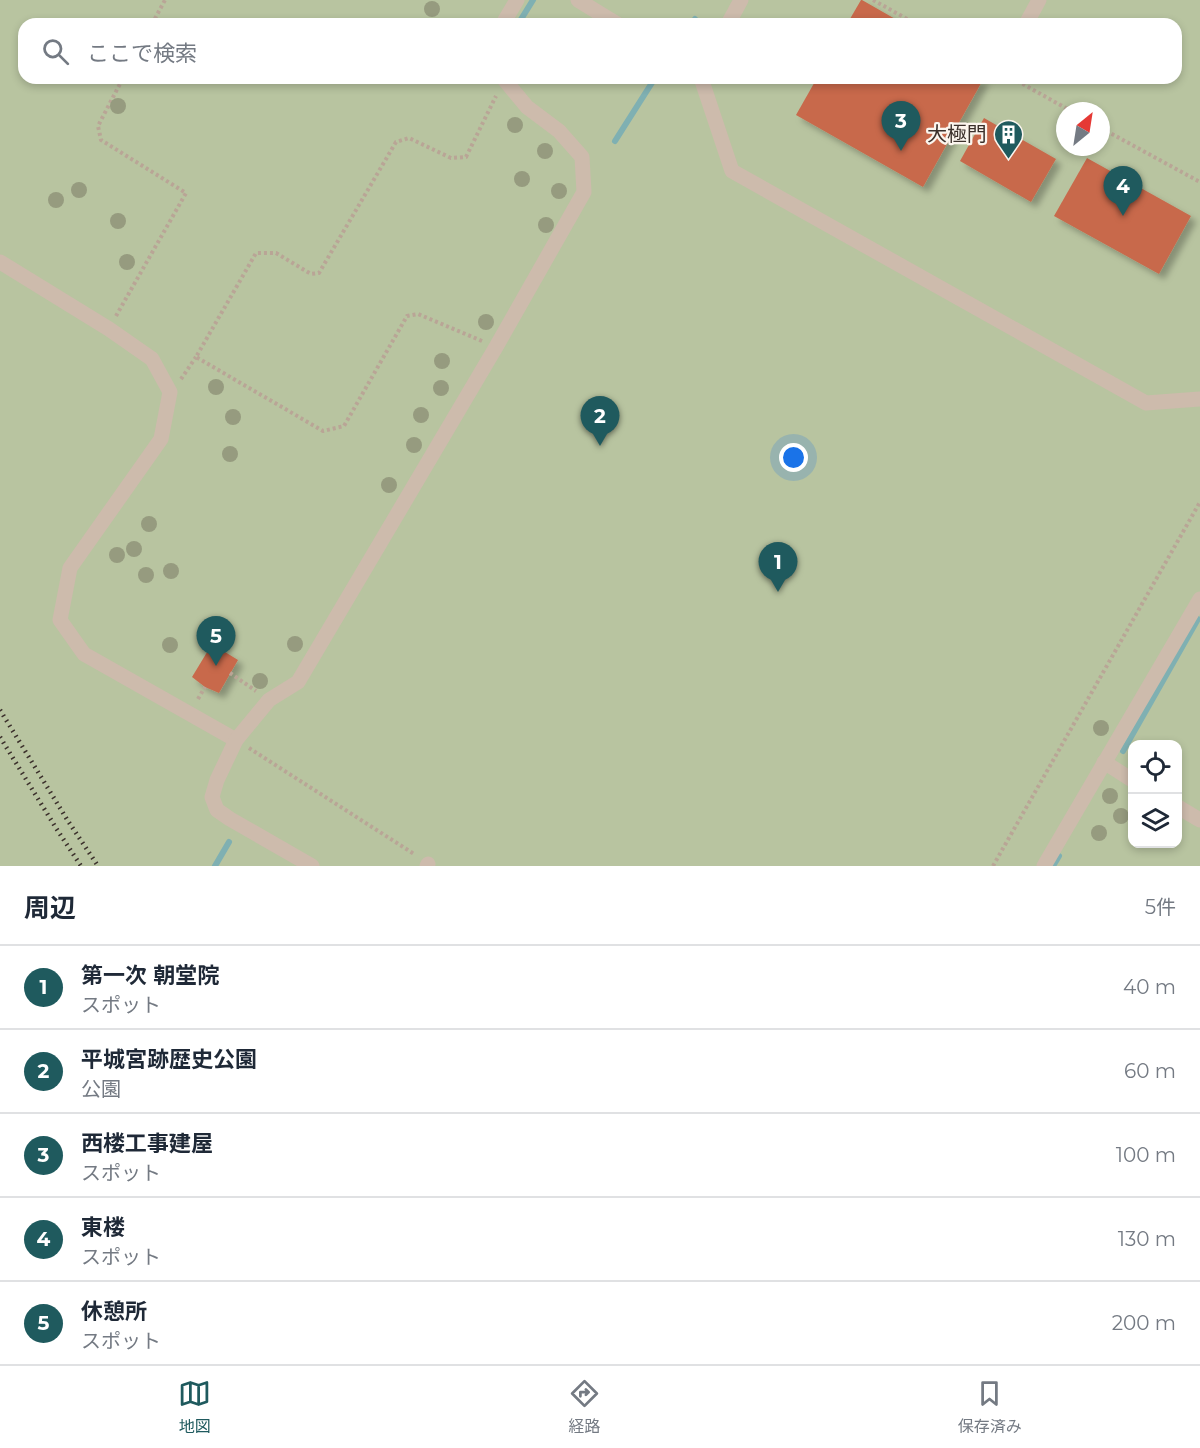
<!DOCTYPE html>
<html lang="ja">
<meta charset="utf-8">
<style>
body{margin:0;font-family:Montserrat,"Noto Sans JP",sans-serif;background:#f2f2f3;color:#1f2937}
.controls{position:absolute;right:18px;bottom:18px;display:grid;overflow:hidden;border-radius:12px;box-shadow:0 3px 9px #0003}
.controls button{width:54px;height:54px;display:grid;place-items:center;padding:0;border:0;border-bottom:2px solid #e0e1e3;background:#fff;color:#1f2937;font:30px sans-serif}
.compass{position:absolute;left:1056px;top:102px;width:54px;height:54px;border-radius:50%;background:#fff;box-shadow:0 3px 9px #0003;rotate:30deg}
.you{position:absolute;left:794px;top:458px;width:21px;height:21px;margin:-15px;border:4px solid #fff;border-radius:50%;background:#1a73e8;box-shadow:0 0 0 9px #1a73e833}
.badge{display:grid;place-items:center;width:39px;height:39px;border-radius:50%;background:#1f5a5e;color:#fff;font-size:20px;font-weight:700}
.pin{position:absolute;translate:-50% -50px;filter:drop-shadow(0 2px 3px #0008)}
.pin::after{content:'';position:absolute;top:32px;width:21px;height:18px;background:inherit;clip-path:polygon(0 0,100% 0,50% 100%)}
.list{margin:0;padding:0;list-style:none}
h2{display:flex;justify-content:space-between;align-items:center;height:78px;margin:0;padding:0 24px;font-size:26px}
h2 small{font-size:20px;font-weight:400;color:#747a83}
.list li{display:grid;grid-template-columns:39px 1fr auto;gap:18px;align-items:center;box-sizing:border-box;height:84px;padding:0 24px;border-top:2px solid #e0e1e3}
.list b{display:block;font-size:22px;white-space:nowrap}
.list p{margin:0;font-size:20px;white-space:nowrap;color:#747a83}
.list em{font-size:20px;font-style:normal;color:#747a83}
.icon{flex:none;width:33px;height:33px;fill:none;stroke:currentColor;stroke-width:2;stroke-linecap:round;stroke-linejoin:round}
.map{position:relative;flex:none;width:1200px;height:866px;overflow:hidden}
.search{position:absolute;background:#fff;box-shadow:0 3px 9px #0003;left:18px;right:18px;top:18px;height:66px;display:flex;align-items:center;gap:15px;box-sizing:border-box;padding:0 21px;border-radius:18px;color:#747a83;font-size:22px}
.sheet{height:498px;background:#fff}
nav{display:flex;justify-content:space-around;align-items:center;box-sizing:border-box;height:84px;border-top:2px solid #e0e1e3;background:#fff;font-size:16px;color:#747a83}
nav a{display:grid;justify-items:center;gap:3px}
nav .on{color:#1f5a5e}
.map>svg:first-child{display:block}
.green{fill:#b8c4a0;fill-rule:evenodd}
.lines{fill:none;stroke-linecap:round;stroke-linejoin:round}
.stream{stroke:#7fb0b2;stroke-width:6}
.building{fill:#c8694b;filter:url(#shadow)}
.path{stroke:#b9a596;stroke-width:4;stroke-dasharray:3 3;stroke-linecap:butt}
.minor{stroke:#cdbbac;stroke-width:15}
.rail{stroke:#3b302b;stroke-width:4.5;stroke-dasharray:1.5 4.5;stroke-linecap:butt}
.tree{fill:#969b7f}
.labels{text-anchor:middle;stroke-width:4.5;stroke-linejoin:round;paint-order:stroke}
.poi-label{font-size:20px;fill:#3b302b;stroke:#fbf5ee;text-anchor:end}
</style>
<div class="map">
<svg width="1200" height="866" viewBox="0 0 1200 866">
<defs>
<filter id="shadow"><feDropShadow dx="5.5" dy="5.5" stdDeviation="3" flood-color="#0004"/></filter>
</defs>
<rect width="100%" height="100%" fill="#f4ebe1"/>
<!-- green -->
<path class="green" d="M 0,0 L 1200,0 L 1200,866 L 0,866 ZM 24,24 L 1176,24 L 1176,78 L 24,78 ZM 1065,111 L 1101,111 L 1101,147 L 1065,147 ZM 1132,744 L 1178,744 L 1178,844 L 1132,844 Z"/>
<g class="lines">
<!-- stream -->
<g class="stream">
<polyline points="527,24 520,21 533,0"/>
<polyline points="691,24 695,19"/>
<polyline points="615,141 655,78"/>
<polyline points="1123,751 1198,619"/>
<polyline points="215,866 229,842"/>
<polyline points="1053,866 1059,856"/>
</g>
</g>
<!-- building -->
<g class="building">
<polygon points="861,0 862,0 904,24 847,24"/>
<polygon points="817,78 984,78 923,187 796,115"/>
<polygon points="984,118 1056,159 1031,202 960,161"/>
<polygon points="1087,158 1191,216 1159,274 1054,216"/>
<polygon points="212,644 238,660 219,693 205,687 192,677"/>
</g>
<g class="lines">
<!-- path -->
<g class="path">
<polyline points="873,0 916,24"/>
<polyline points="152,24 165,0"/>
<polyline points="1012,78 1071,111"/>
<polyline points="1101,128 1200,182"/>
<polyline points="116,316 186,193 101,140 98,126 123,78"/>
<polyline points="482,341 418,314 407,316 344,426 323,431 196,357 256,253 276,253 311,274 319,273 396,142 409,138 451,158 466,157 496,96"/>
<polyline points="181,379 196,357"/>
<polyline points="230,673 256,691"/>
<polyline points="198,699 205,687"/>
<polyline points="249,748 414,854"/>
<polyline points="993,866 1200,502"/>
</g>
<!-- minor -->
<g class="minor">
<polyline points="578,0 617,24"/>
<polyline points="505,24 505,20 517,0"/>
<polyline points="728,24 741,0"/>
<polyline points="1026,24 1039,0"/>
<polyline points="701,78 732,171 1146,403 1200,399"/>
<polyline points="0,262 109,329 152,359 170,392 161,439 70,568 60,620 84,654 236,740"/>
<polyline points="1104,762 1132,780"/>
<polyline points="1178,807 1200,820"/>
<polyline points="312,866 230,819 217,810 212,797 217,780 236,740 269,700 298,682 496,347 584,192 582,157 559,131 527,107 503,78"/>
<polyline points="427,866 428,864"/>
<polyline points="1044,866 1200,599"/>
</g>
<!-- rail -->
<g class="rail">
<polyline points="0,710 68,821 98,866"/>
<polyline points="0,737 56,828 81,866"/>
</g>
</g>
<!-- trees -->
<g class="tree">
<circle cx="432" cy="9" r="8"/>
<circle cx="118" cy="106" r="8"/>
<circle cx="515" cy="125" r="8"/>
<circle cx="545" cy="151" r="8"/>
<circle cx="522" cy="179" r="8"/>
<circle cx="79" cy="190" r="8"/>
<circle cx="559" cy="191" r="8"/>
<circle cx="56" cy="200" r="8"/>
<circle cx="118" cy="221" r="8"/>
<circle cx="546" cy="225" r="8"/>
<circle cx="127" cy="262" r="8"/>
<circle cx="486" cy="322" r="8"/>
<circle cx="442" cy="361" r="8"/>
<circle cx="216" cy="387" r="8"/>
<circle cx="441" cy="388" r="8"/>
<circle cx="421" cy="415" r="8"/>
<circle cx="233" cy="417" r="8"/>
<circle cx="414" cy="445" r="8"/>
<circle cx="230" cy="454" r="8"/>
<circle cx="389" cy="485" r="8"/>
<circle cx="149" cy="524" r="8"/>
<circle cx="134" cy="549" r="8"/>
<circle cx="117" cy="555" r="8"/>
<circle cx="171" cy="571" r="8"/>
<circle cx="146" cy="575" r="8"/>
<circle cx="295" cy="644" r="8"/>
<circle cx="170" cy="645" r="8"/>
<circle cx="260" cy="681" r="8"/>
<circle cx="1101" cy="728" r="8"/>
<circle cx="1110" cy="796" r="8"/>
<circle cx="1121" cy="816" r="8"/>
<circle cx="1099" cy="833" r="8"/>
</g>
<!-- icons -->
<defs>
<symbol id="building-pin" viewBox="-11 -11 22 30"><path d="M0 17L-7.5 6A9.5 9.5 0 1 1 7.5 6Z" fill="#1f5a5e" stroke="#fbf5ee"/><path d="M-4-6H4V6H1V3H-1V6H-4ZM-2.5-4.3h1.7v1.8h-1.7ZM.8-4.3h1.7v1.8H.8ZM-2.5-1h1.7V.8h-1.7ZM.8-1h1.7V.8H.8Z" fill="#fff"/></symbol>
</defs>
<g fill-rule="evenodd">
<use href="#building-pin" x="992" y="118" width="33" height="45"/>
</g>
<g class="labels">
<!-- poi labels -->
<g class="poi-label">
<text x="987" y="141">大極門</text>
</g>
</g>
</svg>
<div class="controls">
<button><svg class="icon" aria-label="locate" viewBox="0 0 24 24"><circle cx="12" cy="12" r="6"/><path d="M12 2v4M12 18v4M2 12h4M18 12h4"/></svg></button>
<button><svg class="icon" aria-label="layers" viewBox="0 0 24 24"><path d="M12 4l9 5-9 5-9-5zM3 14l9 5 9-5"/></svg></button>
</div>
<svg class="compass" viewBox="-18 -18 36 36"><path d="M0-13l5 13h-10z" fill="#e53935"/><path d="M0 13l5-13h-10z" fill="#747a83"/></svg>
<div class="you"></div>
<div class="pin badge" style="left:778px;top:592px">1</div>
<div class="pin badge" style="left:600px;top:446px">2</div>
<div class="pin badge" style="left:901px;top:151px">3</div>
<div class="pin badge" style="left:1123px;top:216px">4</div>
<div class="pin badge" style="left:216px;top:666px">5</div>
<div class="search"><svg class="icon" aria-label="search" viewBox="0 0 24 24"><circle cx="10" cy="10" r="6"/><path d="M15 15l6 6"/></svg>ここで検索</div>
</div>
<section class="sheet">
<h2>周辺<small>5件</small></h2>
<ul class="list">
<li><span class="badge">1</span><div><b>第一次 朝堂院</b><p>スポット</p></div><em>40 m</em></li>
<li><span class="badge">2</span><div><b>平城宮跡歴史公園</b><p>公園</p></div><em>60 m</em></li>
<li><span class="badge">3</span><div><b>西楼工事建屋</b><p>スポット</p></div><em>100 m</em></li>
<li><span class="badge">4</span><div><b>東楼</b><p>スポット</p></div><em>130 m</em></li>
<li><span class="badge">5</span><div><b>休憩所</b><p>スポット</p></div><em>200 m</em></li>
</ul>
</section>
<nav>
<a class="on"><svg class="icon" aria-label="map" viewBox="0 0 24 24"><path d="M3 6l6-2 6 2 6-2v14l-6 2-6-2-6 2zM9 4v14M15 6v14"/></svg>地図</a>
<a><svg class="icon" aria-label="directions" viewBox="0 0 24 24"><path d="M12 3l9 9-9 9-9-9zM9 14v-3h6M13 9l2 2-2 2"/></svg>経路</a>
<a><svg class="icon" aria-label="saved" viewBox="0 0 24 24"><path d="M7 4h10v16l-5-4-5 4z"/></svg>保存済み</a>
</nav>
